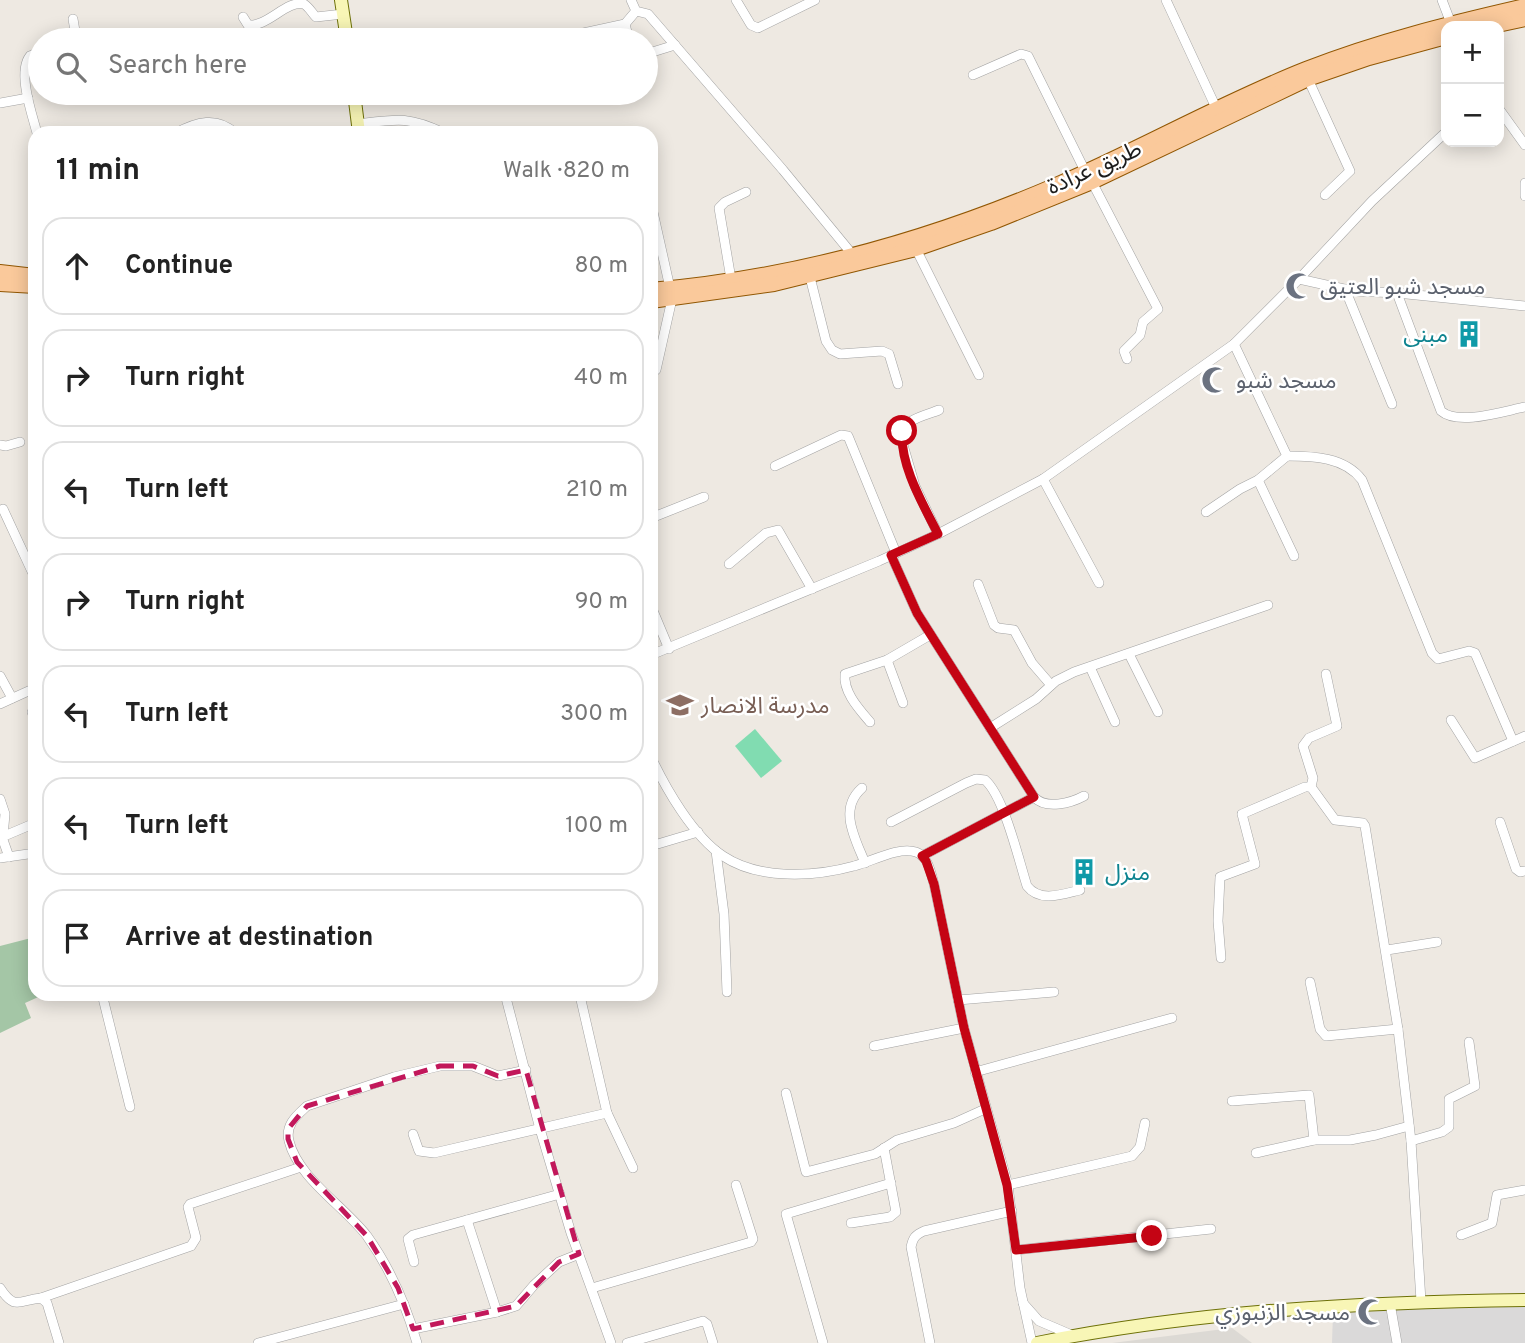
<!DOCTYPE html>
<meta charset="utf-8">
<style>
body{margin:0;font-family:Overpass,"Noto Sans Arabic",sans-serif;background:#f2f2f2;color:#222}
.controls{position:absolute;right:21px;top:21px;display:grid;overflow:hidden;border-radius:14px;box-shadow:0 4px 18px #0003}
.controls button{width:63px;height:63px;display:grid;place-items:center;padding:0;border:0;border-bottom:2px solid #e0e0e0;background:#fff;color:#222;font:35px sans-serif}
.stop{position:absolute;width:21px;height:21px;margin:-16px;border:5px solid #c40414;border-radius:50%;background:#fff}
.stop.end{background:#c40414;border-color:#fff;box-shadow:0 2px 7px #0008}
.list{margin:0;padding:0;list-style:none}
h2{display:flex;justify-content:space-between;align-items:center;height:91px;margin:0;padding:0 28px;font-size:30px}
h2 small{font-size:23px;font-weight:400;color:#767676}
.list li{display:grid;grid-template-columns:46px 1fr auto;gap:21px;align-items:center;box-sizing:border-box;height:98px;margin:0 14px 14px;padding:0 14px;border:2px solid #e0e0e0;border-radius:21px}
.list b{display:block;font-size:26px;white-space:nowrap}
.list em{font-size:23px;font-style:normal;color:#767676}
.icon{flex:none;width:38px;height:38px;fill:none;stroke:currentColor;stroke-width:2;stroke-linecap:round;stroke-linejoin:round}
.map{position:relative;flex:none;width:1525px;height:1343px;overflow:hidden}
.search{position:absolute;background:#fff;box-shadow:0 4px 18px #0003;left:28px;top:28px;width:630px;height:77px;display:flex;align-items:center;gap:18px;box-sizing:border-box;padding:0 24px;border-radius:38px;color:#767676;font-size:26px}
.panel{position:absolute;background:#fff;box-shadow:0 4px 18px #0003;left:28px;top:126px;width:630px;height:875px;border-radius:21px}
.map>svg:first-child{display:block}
.residential{fill:#dad9d9}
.airport{fill:#dcd9d4}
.cemetery{fill:#a4c6a6}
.pitch{fill:#81dcb1}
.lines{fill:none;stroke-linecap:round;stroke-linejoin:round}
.street-casing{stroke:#a3a3a3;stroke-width:10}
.secondary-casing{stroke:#6d7007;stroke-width:14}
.primary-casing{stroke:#915703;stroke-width:16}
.street{stroke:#fff;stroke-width:9}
.secondary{stroke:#f8f6b6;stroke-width:12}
.primary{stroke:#fac99b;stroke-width:14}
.route{stroke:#c40414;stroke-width:9}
.marked{fill:none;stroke:#c2185b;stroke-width:5;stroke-dasharray:14 9;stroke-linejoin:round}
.labels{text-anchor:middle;stroke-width:5;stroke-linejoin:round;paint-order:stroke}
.street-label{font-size:23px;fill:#1c1c1c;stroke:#fff}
.worship-label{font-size:23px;fill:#5b616d;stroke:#fff;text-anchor:start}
.culture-label{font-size:23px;fill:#0d838f;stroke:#fff;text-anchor:end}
.education-label{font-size:23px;fill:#785e54;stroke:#fff;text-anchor:start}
</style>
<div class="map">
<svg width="1525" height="1343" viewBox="0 0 1525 1343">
<rect width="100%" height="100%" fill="#eee9e2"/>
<!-- residential -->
<polygon class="residential" points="1525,1305 1525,1343 1332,1343 1333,1313"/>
<!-- airport -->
<polygon class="airport" points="1232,1328 1252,1343 1112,1343"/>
<!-- cemetery -->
<polygon class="cemetery" points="35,937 35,994 45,994 25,1003 31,1018 0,1033 0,946"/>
<!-- pitch -->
<polygon class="pitch" points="755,729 782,761 761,778 735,746"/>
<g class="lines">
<defs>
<g id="street">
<polyline points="631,0 636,11 648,14 783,170 852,254"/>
<polyline points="736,0 751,25 758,28 815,0"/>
<polyline points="1166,0 1218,112"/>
<polyline points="1442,0 1452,26"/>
<path d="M 243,17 L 248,25 C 268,27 286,0 304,4 C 309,7 312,13 316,17 L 343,14"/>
<polyline points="72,40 75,31 73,19"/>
<polyline points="551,40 625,24"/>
<polyline points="629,40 625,24 636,11"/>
<polyline points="646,54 675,45"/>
<polyline points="973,75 1021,54 1028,56 1085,171"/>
<polyline points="1308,79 1350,171 1325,195"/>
<polyline points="0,103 28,98"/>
<polyline points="1499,109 1525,145"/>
<path d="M 358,124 C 397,119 408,116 444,133"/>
<path d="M 37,133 C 32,114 17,72 30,56 L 40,52"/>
<path d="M 176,133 C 196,122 217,116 235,133"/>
<polyline points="1092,182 1158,309 1143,322 1140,335 1124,351 1127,359"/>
<polyline points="1525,183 1525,196"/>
<polyline points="651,203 670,288"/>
<polyline points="916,249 979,375"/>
<polyline points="810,277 826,341 832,350 840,354 882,351 889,354 898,384"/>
<polyline points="731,279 719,208 725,202 746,192"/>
<polyline points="1299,279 1353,291 1397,293 1525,306"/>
<polyline points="1345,289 1392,404"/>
<path d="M 1397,293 L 1441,411 C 1458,426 1504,411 1525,407"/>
<polyline points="656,370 672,299"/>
<polyline points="0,445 6,446 20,442"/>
<path d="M 1287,456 C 1313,456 1345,457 1362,480 L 1432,653 L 1438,659 L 1469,651 L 1475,653 L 1513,741"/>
<polyline points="775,466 841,435 848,436 896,553"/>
<polyline points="1043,479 1099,583"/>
<polyline points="1258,480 1294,556"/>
<polyline points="3,509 35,578"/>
<polyline points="1206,512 1240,489 1258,480 1287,456 1234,344"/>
<polyline points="651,518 704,497"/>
<path d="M 938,534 L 915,486 L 901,438 C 902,419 924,416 939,410"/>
<polyline points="891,555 917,613 1034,797 922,856"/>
<polyline points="729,564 766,533 778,530 812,589"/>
<polyline points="978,584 994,625 998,628 1014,630 1032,663 1051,685"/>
<polyline points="651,606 669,649"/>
<polyline points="1129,654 1158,712"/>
<polyline points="651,655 879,561 938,534 1043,479 1234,344 1299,279 1372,201 1446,132"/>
<polyline points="887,660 903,703"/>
<polyline points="1090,667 1115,722"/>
<polyline points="1326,674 1337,726 1309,738 1303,746 1313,778 1311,787 1335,820 1363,823 1365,826 1398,1029 1411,1141 1421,1301"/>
<polyline points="0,676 12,698"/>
<polyline points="0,704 35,688"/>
<polyline points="32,712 35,720"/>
<polyline points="1451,720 1475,758 1525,736"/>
<path d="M 870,722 C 859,709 843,692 845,674 L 887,660 L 930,635"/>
<polyline points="990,728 1036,699 1056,681 1074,672 1268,605"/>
<path d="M 651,757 C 666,789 693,836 723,856 C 759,880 814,877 854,866 C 871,862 898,846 916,852 C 928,856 931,873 934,884 L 964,1028 L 1008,1185 L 1020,1288 L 1032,1343"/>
<path d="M 862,788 C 838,809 855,838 865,863"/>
<path d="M 1034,797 C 1046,810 1071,803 1084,796"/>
<polyline points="0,799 5,814 3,836"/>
<path d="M 891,822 L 966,783 L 976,779 L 985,780 C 1004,796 1019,861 1027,886 C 1040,903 1063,894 1080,890"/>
<polyline points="1500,822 1516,869 1520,872 1525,871"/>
<polyline points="651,846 698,832"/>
<polyline points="716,851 724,914 727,992"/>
<polyline points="9,857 2,837 35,823"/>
<polyline points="0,858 35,853"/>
<polyline points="1387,950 1437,942"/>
<polyline points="1221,958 1218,921 1220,877 1255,864 1242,814 1305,787 1311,787"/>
<polyline points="1310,982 1320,1029 1326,1036 1398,1029"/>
<polyline points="102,994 130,1107"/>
<polyline points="505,994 540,1129 571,1233 611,1343"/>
<polyline points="958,1000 1054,992"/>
<polyline points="874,1046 964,1028"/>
<polyline points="975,1072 1172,1018"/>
<polyline points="786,1093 806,1172 875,1154 897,1140 954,1123 985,1109"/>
<polyline points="1232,1101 1309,1095 1314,1140"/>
<polyline points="607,1113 633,1168"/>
<polyline points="413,1134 419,1151 434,1153 607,1113 581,1000"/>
<polyline points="1411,1141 1442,1132 1449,1127 1449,1099 1475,1086 1469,1042"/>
<polyline points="1256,1153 1314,1140 1350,1140 1376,1135 1409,1126"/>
<polyline points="1008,1185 1132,1156 1140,1147 1145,1123"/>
<polyline points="851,1223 890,1217 896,1212 884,1148"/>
<polyline points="1461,1235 1492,1223 1497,1195 1525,1190"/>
<polyline points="1016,1250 1211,1229"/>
<polyline points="414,1262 408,1239 413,1235 560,1194"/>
<path d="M 0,1288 C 15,1311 19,1300 41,1298 L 47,1303 L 59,1343"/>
<polyline points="592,1288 751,1242 753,1239 736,1185"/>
<polyline points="41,1298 191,1246 196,1238 188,1207 190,1204 301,1167"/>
<polyline points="1023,1303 1039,1321 1074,1336"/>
<polyline points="1390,1303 1397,1343"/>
<polyline points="497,1312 516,1306 534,1285 559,1262 579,1254"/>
<polyline points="413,1329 497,1312 467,1220"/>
<polyline points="258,1343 404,1304"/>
<path d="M 417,1343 C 406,1305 390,1268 367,1236 C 344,1206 298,1178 289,1141 C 285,1125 296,1116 307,1106 L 394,1077 L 440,1066 L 473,1066 L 498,1076 L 526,1070"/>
<polyline points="627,1343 703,1321 707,1324 713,1343"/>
<polyline points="823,1343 786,1214 891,1183"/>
<path d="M 930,1343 L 911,1247 C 913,1238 915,1235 924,1231 L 1012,1211"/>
</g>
<g id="secondary">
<polyline points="341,0 347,40"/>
<polyline points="354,93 359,133"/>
<path d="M 1037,1343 C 1196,1311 1363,1302 1525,1300"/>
</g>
<g id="primary">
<polyline points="1493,26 1525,19"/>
<polyline points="0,272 35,276"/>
<polyline points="0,284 35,286"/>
<path d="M 651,290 C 790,278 928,240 1056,185 C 1140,149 1220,103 1306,69 C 1377,41 1451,23 1525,6"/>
<polyline points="651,301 774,284 916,249 991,223 1092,182 1308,79 1369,58 1446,37"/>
</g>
</defs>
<!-- street casing -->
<use href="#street" class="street-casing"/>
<!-- secondary casing -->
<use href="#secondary" class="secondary-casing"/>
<!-- primary casing -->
<use href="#primary" class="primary-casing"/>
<!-- street -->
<use href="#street" class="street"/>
<!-- secondary -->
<use href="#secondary" class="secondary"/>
<!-- primary -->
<use href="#primary" class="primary"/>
</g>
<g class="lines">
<!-- route -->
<path class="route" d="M 902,431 C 900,466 923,504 938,534 L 891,555 L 917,613 L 1034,797 L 922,856 L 926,861 L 934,884 L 964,1028 L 1007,1185 L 1016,1250 L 1152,1236"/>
</g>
<!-- marked area -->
<path class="marked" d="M 440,1066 L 473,1066 L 498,1076 L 526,1070 L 579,1254 L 559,1262 L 516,1306 L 413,1329 L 398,1288 L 367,1236 L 297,1162 L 288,1139 L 288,1129 L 307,1106 Z"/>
<!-- icons -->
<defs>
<symbol id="mosque-bare" viewBox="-9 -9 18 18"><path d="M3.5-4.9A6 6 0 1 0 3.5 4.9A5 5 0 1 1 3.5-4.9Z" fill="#6b7280" stroke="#fff" stroke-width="2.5" paint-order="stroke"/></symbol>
<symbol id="building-bare" viewBox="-9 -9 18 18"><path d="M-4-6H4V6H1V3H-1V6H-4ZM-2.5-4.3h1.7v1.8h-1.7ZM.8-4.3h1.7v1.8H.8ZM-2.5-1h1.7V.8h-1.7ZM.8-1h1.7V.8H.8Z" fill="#0f9aa8" stroke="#fff" stroke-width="2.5" paint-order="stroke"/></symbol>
<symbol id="school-bare" viewBox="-9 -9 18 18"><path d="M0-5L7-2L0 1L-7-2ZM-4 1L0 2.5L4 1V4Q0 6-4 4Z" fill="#8d6e63" stroke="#fff" stroke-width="2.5" paint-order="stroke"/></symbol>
</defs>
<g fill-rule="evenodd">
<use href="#mosque-bare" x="1280" y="267" width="38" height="38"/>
<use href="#building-bare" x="1450" y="315" width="38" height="38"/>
<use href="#mosque-bare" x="1196" y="361" width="38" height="38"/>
<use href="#school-bare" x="661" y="686" width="38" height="38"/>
<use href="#building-bare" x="1065" y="853" width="38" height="38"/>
<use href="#mosque-bare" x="1352" y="1293" width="38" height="38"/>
</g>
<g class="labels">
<!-- street labels -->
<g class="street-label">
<text transform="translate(1094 167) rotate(-24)" y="8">طريق عرادة</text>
</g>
<!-- worship labels -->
<g class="worship-label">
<text x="1320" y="294">مسجد شبو العتيق</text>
<text x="1236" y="388">مسجد شبو</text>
<text x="1350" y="1320" text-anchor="end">مسجد الزنبوزي</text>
</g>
<!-- culture labels -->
<g class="culture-label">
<text x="1448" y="342">مبنى</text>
<text x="1105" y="880" text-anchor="start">منزل</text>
</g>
<!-- education labels -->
<g class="education-label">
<text x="701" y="713">مدرسة الانصار</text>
</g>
</g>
</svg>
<div class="controls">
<button>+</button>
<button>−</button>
</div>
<div class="stop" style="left:902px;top:431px"></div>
<div class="stop end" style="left:1152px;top:1236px"></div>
<div class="search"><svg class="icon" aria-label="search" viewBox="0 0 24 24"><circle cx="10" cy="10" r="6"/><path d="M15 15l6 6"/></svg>Search here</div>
<section class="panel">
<h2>11 min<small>Walk · 820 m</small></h2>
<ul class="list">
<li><svg class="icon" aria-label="ahead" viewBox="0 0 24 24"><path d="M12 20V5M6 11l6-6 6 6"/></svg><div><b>Continue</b></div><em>80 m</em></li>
<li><svg class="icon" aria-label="right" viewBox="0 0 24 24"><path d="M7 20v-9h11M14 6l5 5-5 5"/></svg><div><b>Turn right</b></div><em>40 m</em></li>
<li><svg class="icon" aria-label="left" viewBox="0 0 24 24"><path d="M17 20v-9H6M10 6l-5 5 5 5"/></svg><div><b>Turn left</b></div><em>210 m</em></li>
<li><svg class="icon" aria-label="right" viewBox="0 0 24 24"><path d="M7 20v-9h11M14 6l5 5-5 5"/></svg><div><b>Turn right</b></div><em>90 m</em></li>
<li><svg class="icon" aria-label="left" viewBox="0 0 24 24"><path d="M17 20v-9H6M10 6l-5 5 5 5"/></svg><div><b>Turn left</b></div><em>300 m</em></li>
<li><svg class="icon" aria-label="left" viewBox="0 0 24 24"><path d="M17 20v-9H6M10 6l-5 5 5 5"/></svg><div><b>Turn left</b></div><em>100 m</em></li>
<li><svg class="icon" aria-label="arrive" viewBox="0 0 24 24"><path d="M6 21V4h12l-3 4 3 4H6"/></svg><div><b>Arrive at destination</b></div></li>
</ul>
</section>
</div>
